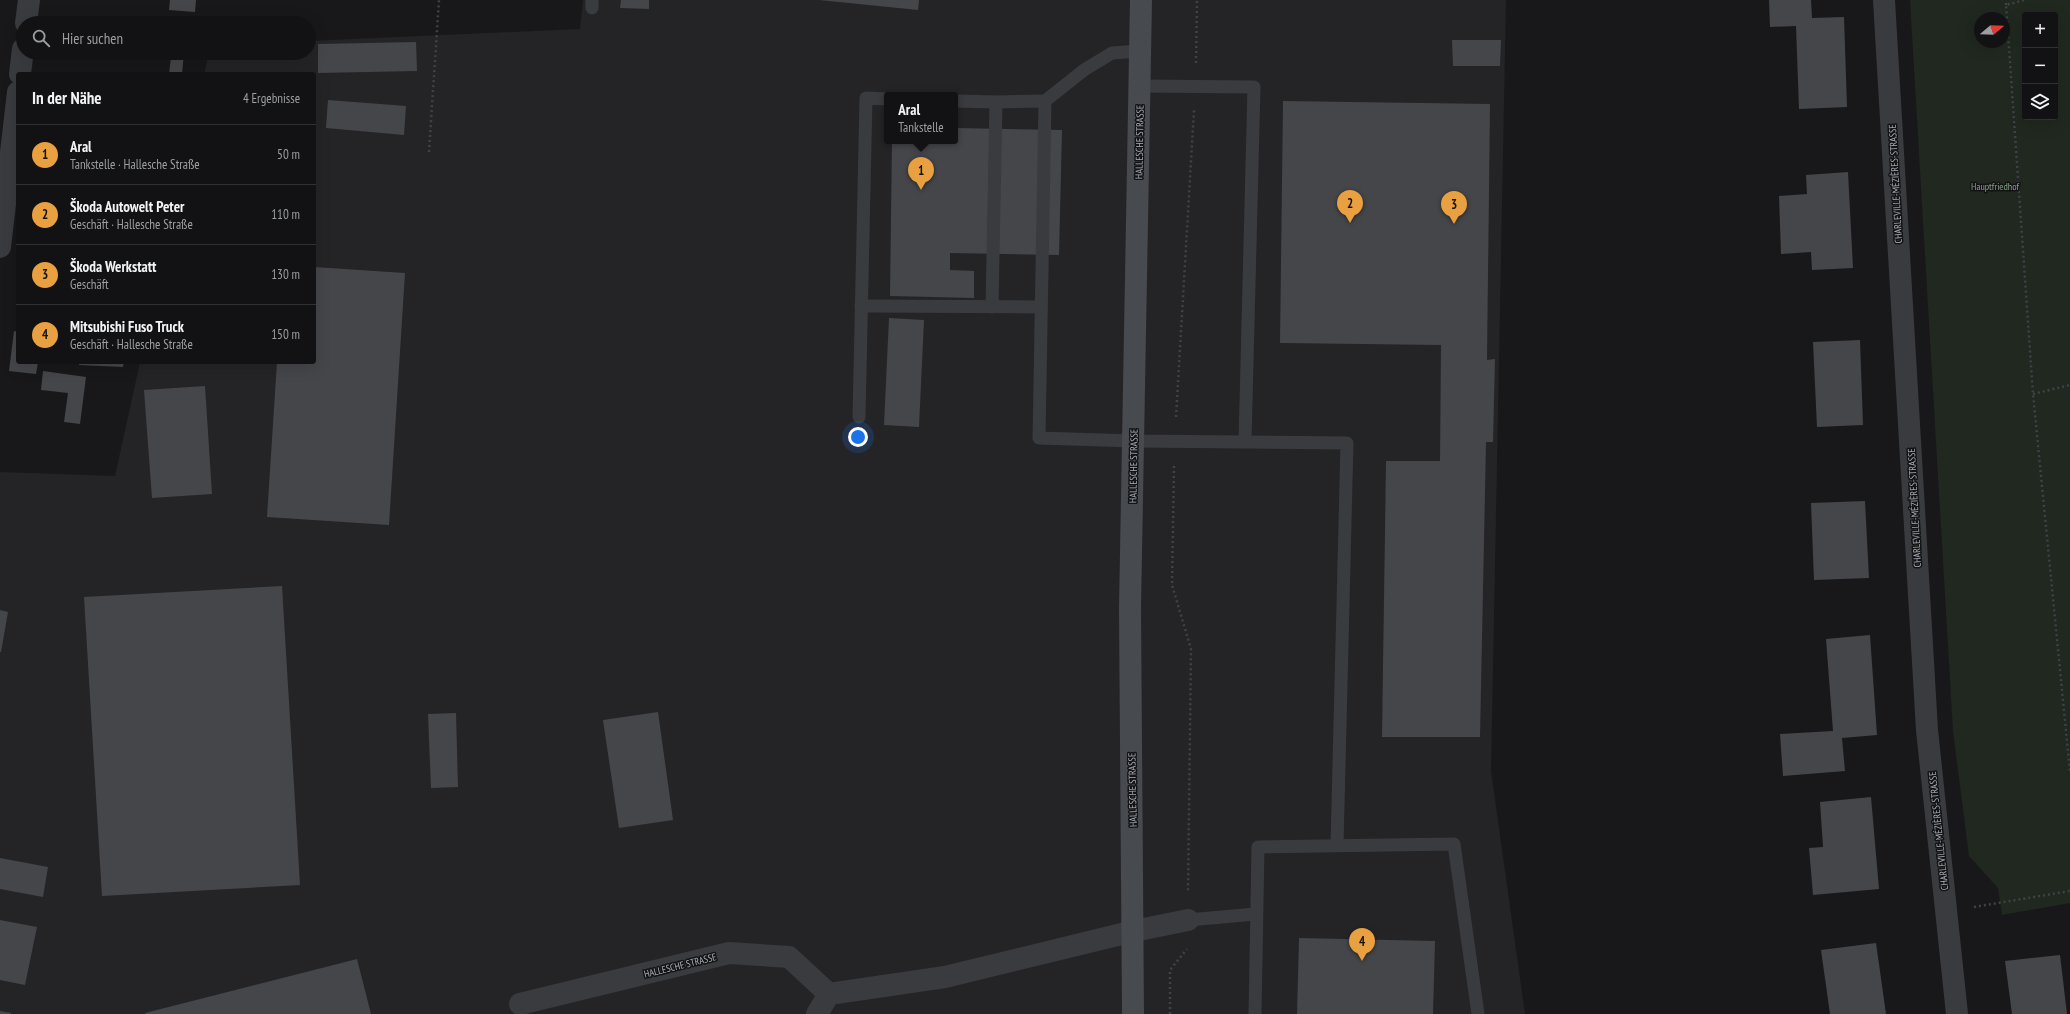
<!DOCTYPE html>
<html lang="de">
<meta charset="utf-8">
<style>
body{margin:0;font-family:"PT Sans Narrow",sans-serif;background:#1f2022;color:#f1f3f6}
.controls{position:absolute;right:12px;top:12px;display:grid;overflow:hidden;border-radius:4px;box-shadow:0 4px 16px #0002}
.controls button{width:36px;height:36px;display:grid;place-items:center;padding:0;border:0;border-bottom:1px solid #313234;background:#121214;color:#f1f3f6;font:20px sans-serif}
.compass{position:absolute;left:1974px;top:12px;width:36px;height:36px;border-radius:50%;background:#121214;box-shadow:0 4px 16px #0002;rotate:71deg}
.you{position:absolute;left:858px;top:437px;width:14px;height:14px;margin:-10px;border:3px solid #fff;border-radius:50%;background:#1a73e8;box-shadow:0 0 0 6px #1a73e833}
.badge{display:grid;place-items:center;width:26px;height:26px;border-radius:50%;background:#e9a041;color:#111;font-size:13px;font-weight:700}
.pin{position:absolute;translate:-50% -33px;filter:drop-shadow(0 1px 2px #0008)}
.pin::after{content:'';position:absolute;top:21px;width:14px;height:12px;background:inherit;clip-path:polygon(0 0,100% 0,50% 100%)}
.popup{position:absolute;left:884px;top:92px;width:74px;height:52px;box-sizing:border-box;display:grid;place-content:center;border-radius:4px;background:#121214;filter:drop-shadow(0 1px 3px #0005);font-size:13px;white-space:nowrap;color:#9c9ea0}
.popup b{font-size:15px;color:#f1f3f6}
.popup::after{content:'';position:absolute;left:50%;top:100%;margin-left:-8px;border:8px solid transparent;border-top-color:#121214}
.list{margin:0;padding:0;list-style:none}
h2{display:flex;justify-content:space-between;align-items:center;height:52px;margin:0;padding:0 16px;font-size:17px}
h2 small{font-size:13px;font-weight:400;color:#9c9ea0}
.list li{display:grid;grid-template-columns:26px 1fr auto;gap:12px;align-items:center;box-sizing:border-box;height:60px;padding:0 16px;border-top:1px solid #313234}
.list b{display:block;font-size:15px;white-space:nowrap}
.list p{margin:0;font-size:13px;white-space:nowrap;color:#9c9ea0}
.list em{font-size:13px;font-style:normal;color:#9c9ea0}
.icon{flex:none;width:22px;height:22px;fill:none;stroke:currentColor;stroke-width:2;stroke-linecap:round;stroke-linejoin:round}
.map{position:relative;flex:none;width:2070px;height:1014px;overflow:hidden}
.search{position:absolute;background:#121214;box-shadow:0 4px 16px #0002;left:16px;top:16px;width:300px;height:44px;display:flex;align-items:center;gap:10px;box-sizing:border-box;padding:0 14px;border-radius:22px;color:#9c9ea0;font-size:15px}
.panel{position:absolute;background:#121214;box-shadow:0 4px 16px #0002;left:16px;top:72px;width:300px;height:292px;border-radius:4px}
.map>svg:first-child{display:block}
.built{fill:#242427;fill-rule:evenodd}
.green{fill:#202820;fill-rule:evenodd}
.building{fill:#45464a}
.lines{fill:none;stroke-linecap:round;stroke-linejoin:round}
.path{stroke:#3f4246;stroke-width:2.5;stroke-dasharray:2 3;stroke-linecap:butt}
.service{stroke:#393b3f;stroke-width:13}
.minor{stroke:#393b3f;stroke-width:22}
.secondary{stroke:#474a4f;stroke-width:22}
.labels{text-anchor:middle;stroke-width:3;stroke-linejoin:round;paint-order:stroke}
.street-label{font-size:10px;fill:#abb1b9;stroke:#131315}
.park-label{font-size:10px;fill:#84a383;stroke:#131315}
</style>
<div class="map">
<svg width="2070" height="1014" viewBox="0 0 2070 1014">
<rect width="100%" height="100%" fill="#18181a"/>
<!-- built -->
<path class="built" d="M 583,0 L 1506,0 L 1491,771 L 1525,1014 L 0,1014 L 0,472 L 115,476 L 140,362 L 314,362 L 314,74 L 204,74 L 209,53 L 309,53 L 309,41 L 580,29 ZM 887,95 L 955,95 L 955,141 L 887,141 Z"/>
<!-- green -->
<path class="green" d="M 1910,0 L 2070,0 L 2070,903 L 2002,915 L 1998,888 L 1969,856 L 1953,731 ZM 2025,15 L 2055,15 L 2055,117 L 2025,117 ZM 1980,18 L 2004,18 L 2004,42 L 1980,42 Z"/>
<!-- building -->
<g class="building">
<polygon points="170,0 196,0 195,12 169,10"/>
<polygon points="621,0 649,0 649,9 620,8"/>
<polygon points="819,0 919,0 918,10"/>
<polygon points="1769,0 1811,0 1812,18 1844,17 1847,107 1799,109 1796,26 1770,27"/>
<polygon points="1452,40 1501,40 1500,66 1453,66"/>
<polygon points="416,42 417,71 318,73 318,44"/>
<polygon points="159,53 184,53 182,74 169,74 171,57 159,56"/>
<polygon points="328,100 406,106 404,135 326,128"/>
<polygon points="1283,101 1490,104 1487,360 1495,359 1493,442 1486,442 1480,737 1382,737 1386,461 1440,461 1441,345 1280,343"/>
<polygon points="955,128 1062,130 1059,255 950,253 950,270 974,271 974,298 890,296 892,141 955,141"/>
<polygon points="1848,172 1853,268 1812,270 1811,252 1781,254 1779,196 1807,194 1806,175"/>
<polygon points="314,267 405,273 389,525 267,517 277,362 314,362"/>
<polygon points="889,318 924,320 919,427 884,425"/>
<polygon points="14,331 18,332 18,362 38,362 36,374 9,371"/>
<polygon points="1860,340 1863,425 1817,427 1813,342"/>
<polygon points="79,362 124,362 123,367 79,365"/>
<polygon points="43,371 86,377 80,424 64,422 68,393 41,390"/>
<polygon points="205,386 212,494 152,498 144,390"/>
<polygon points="1865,501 1869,578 1814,580 1811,503"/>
<polygon points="282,586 300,885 102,896 84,597"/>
<polygon points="0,610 8,612 1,652 0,652"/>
<polygon points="1870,635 1877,735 1842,738 1845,771 1783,776 1780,734 1833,731 1826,639"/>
<polygon points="658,712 673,820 619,828 603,720"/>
<polygon points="456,713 458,787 431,788 428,714"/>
<polygon points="1871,797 1879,889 1813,895 1809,848 1823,847 1820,802"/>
<polygon points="0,858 48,867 43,897 0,889"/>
<polygon points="0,920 37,927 25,985 0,980"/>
<polygon points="1299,938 1435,941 1433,1014 1297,1014"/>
<polygon points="1876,943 1886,1014 1830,1014 1821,950"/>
<polygon points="2060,955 2067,1014 2012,1014 2005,961"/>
<polygon points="357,959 371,1014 145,1014 145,1013"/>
<polygon points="0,1011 11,1013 11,1014 0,1014"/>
</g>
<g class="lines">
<!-- path -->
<g class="path">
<polyline points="2024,0 2006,5 2033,394 2070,772"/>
<polyline points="2006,5 2006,0"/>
<polyline points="1196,63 1197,0"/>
<polyline points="429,152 439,0"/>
<polyline points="2033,394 2070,385"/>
<polyline points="1176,417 1194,110"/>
<polyline points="1174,466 1172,585 1191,649 1188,892"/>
<polyline points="1974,907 2070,891"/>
<polyline points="1170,1014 1170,970 1187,949"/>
</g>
<!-- service -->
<g class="service">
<polyline points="592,8 592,0"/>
<polyline points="1140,51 1112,53 1084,70 1045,101 1039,438 1134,441 1347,443 1337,845"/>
<polyline points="1140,86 1254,87 1245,442"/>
<polyline points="955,101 996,102"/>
<polyline points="861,306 1041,307"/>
<polyline points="992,307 996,102 1045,101"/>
<polyline points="859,417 866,98 887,99"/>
<polyline points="1188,920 1256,914"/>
<polyline points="1255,1014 1258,847 1454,844 1478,1014"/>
</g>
<!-- minor -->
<g class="minor">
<polyline points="1884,0 1927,730 1957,1014"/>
<polyline points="26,23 29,0"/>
<polyline points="20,74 23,49"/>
<polyline points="0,247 18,92"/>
<polyline points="520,1004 729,953 789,957 829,994"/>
<polyline points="817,1014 829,994 945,977 1134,931 1188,920"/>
</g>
<!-- secondary -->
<polyline class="secondary" points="1133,1014 1130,608 1141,0"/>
</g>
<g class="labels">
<!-- street labels -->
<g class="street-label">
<text transform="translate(1139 142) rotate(-89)" y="4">HALLESCHE STRASSE</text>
<text transform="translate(1895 184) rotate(-93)" y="4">CHARLEVILLE-MÉZIÈRES-STRASSE</text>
<text transform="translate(1133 466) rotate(-89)" y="4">HALLESCHE STRASSE</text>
<text transform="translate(1914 508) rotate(-93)" y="4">CHARLEVILLE-MÉZIÈRES-STRASSE</text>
<text transform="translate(1132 790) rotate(-91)" y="4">HALLESCHE STRASSE</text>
<text transform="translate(1938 831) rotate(-96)" y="4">CHARLEVILLE-MÉZIÈRES-STRASSE</text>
<text transform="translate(680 965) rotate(-14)" y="4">HALLESCHE STRASSE</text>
</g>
<!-- park labels -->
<g class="park-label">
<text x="1995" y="190">Hauptfriedhof</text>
</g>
</g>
</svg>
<div class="controls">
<button>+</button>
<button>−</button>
<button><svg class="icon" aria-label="layers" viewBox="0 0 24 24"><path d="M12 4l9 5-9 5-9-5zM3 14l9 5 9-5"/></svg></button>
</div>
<svg class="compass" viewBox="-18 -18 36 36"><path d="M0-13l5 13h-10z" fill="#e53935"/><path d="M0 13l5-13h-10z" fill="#9c9ea0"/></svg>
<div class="you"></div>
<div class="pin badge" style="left:921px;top:190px">1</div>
<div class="popup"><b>Aral</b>Tankstelle</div>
<div class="pin badge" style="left:1350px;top:223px">2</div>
<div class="pin badge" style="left:1454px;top:224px">3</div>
<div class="pin badge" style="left:1362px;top:961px">4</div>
<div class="search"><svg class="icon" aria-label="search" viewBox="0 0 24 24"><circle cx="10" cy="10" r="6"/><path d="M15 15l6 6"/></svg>Hier suchen</div>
<section class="panel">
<h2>In der Nähe<small>4 Ergebnisse</small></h2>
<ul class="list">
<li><span class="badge">1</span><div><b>Aral</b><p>Tankstelle · Hallesche Straße</p></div><em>50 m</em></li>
<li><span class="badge">2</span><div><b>Škoda Autowelt Peter</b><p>Geschäft · Hallesche Straße</p></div><em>110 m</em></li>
<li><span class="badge">3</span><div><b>Škoda Werkstatt</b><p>Geschäft</p></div><em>130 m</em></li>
<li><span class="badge">4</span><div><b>Mitsubishi Fuso Truck</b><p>Geschäft · Hallesche Straße</p></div><em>150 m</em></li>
</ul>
</section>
</div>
